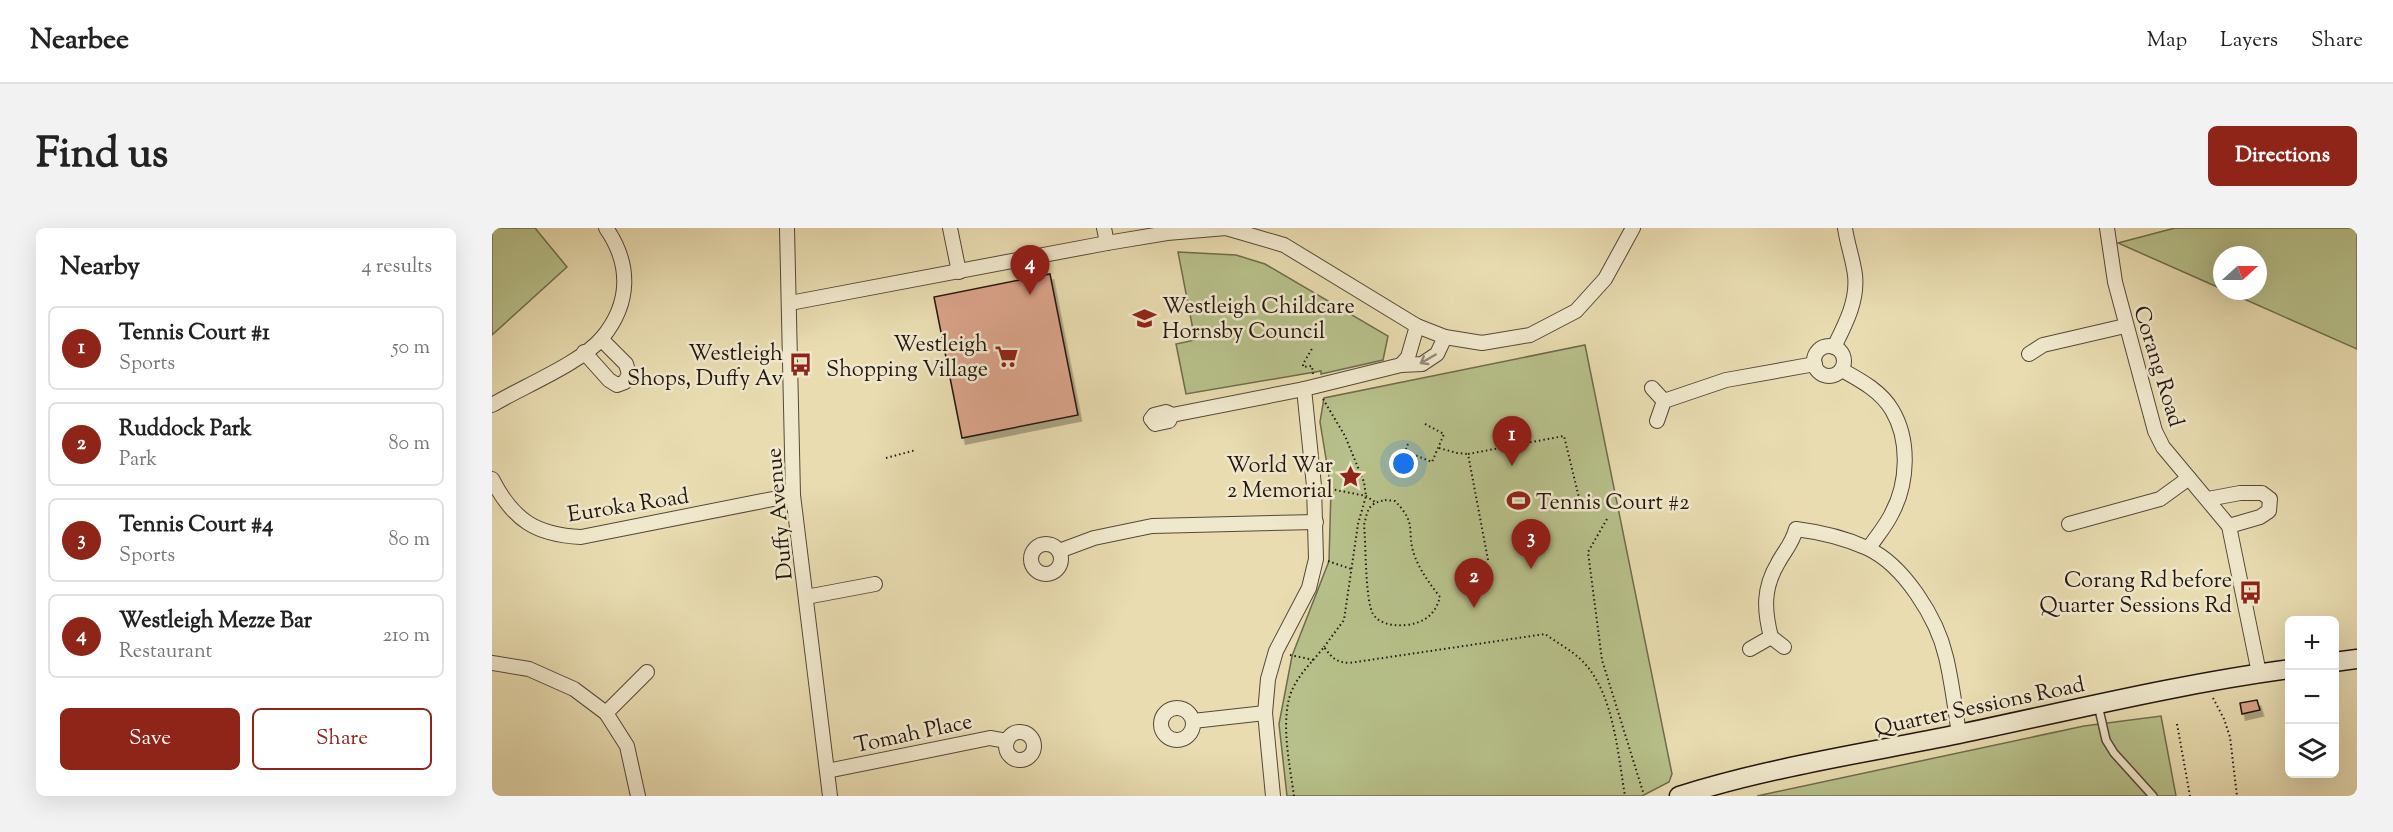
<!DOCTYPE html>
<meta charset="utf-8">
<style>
body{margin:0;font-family:"Sorts Mill Goudy",serif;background:#f2f2f2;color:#222}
.controls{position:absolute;right:18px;bottom:18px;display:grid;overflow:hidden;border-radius:9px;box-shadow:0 6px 24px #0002}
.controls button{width:54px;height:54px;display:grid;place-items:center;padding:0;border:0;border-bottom:2px solid #e0e0e0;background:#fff;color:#222;font:30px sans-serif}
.compass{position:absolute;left:1721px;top:18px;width:54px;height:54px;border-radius:50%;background:#fff;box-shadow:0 6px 24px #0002;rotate:69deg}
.you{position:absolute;left:912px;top:236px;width:21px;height:21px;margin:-15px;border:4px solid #fff;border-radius:50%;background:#1a73e8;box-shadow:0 0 0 9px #1a73e833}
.badge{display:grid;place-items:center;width:39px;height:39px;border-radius:50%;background:#8f2418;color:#fff;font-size:20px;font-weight:700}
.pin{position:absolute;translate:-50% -50px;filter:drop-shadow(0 2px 3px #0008)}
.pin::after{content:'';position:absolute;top:32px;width:21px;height:18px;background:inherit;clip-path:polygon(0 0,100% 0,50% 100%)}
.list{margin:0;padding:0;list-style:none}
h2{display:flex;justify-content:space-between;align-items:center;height:78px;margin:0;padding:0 24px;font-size:26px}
h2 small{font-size:20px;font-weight:400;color:#767676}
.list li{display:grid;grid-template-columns:39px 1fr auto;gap:18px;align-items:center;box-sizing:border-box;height:84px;margin:0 12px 12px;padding:0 12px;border:2px solid #e0e0e0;border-radius:9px}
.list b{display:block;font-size:22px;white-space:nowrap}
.list p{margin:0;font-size:20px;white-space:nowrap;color:#767676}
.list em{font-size:20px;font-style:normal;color:#767676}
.actions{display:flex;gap:12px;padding:18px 24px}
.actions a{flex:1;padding:14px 0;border:2px solid #8f2418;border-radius:9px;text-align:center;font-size:21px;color:#8f2418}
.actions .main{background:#8f2418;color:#fff}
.icon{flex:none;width:33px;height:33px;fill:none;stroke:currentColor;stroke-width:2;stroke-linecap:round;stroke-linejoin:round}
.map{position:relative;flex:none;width:1865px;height:568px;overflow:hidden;border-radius:9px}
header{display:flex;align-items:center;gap:36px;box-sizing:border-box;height:84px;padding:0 30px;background:#fff;border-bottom:2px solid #e0e0e0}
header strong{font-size:28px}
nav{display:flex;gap:33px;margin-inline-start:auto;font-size:21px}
.intro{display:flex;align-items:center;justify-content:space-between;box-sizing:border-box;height:144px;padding:0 36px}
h1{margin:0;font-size:42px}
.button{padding:15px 27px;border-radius:9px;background:#8f2418;color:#fff;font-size:21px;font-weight:700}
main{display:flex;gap:36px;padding:0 36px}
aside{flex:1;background:#fff;border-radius:9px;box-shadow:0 6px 24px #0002}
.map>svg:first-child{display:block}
.green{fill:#b7c08a;stroke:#6e6c4e;stroke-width:1.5}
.building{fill:#daa38a;stroke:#241711;stroke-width:1.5;filter:url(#shadow)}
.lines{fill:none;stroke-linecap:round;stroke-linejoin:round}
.lane-casing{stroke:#554839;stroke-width:10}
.street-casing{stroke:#554839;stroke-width:16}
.secondary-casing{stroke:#241711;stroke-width:21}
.path{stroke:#241711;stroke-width:2;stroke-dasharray:1.5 3;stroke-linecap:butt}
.lane{stroke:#f0e8cc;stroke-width:7}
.street{stroke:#f0e8cc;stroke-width:14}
.secondary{stroke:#f0e8cc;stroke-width:18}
.oneway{stroke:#948a78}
.labels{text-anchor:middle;stroke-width:5;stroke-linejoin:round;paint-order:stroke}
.poi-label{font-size:22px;fill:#241711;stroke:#f0e8cc;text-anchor:end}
.street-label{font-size:22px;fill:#241711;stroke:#f0e8cc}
</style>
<header>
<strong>Nearbee</strong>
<nav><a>Map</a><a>Layers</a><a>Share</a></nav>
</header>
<div class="intro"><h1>Find us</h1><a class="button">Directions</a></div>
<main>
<aside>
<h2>Nearby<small>4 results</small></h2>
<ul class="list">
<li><span class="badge">1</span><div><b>Tennis Court #1</b><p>Sports</p></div><em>50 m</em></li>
<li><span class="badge">2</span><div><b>Ruddock Park</b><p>Park</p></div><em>80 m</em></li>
<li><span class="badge">3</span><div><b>Tennis Court #4</b><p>Sports</p></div><em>80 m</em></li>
<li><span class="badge">4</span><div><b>Westleigh Mezze Bar</b><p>Restaurant</p></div><em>210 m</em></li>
</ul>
<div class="actions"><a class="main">Save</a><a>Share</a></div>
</aside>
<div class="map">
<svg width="1865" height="568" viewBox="0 0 1865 568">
<defs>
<filter id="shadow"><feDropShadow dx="3.5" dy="6" stdDeviation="0" flood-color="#0004"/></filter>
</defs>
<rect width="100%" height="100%" fill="#e8dcb0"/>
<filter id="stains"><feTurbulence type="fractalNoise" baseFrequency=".00333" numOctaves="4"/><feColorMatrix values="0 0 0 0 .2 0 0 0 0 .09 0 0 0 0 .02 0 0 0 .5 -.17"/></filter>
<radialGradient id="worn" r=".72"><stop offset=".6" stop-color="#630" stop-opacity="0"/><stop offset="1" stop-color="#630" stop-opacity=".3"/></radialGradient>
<!-- green -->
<g class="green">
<polygon points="0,0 43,0 75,39 0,107"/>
<polygon points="1683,0 1865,0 1865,121 1734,63 1766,63 1766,27 1730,27 1730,61 1626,15"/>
<polygon points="686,24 744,27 773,36 896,108 891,132 829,146 829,143 694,166 684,116 703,112"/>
<polygon points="1093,117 1180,546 1177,554 1150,568 795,568 787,496 800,428 837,333 839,261 828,194 832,170"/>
<polygon points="1669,488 1684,568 1265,568 1592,498"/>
</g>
<!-- building -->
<g class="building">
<polygon points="558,46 586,187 470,210 442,69"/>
<polygon points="1765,472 1768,482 1750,486 1748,475"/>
</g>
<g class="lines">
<defs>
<polyline id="lane" points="1606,477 1614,512 1622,525 1661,568"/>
<g id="street">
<polyline points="295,0 301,267 338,568"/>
<polyline points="458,0 467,44"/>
<polyline points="612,0 615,15"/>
<polyline points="1615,0 1623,54 1663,203 1671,219 1737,298 1767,445"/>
<polyline points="298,75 615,15 675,5 734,0 792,17 925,98 953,109 990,115 1038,107 1084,83 1113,51 1141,0"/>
<circle cx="1337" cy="133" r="15"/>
<path d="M 1342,119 C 1353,97 1366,73 1363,47 C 1361,31 1355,15 1353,0"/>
<polyline points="92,124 117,152 125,157 133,154 137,146 134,136 109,111"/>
<polyline points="1537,126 1551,117 1633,98"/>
<polyline points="909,137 916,129 925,98"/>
<path d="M 1350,142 C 1368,152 1389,163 1400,182 C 1418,212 1416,255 1400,285 C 1394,298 1384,309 1377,320"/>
<polyline points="1160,160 1172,173"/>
<path d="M 0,177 C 30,159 89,135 110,110 C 139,75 139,36 114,0"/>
<polyline points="680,187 677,193 663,196 659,191 662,187 674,184 680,187 812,161 909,137 930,136 945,126 953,109"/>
<polyline points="1165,193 1172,173 1234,152 1323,136"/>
<path d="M 0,251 C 21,292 44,307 89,309 L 301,267"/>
<polyline points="1716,271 1748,265 1770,265 1778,271 1777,283 1768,289 1737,298"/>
<polyline points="1577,296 1668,271 1697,250"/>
<circle cx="554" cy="331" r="15"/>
<polyline points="567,323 602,310 660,298 824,294"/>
<polyline points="314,369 383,356"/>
<path d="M 1292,419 L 1279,409 C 1272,382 1271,360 1286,335 C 1293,322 1300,316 1304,301 C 1328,304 1353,310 1375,320 C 1412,337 1445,390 1454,429 C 1460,454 1463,480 1467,506"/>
<polyline points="1258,421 1279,409"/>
<polyline points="0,435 37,441 82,461 114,485 135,518 146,568"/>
<circle cx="685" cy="496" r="16"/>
<polyline points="114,485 155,444"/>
<polyline points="701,493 773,485"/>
<circle cx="528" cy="518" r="14"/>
<polyline points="335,543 498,510 515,513"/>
<polyline points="781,568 773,485 776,451 784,423 817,360 824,331 822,258 812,161"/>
</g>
<g id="secondary">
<polyline points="1842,434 1865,431"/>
<path d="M 1187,568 C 1278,539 1374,525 1467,506 C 1577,483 1686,456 1798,441"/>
</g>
</defs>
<!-- lane casing -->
<use href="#lane" class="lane-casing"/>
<!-- street casing -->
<use href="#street" class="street-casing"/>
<!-- secondary casing -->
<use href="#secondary" class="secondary-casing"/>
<!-- path -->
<g class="path">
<polyline points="821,146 820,138 811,139 811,136 821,119"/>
<polyline points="831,171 853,208 872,254 874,268 866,296 852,392 832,419"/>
<polyline points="916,216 914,220 916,226 922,230 923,227 940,234 952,206 933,196"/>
<polyline points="947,220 965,225 976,226"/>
<polyline points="394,230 424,222"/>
<polyline points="834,260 874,268 883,274"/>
<path d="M 893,272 L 903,273 C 927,298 913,302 923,329 C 929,344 938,356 948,369 C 944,383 937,391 924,395 C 911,399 889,399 881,386 C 873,372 874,315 872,297 C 876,282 875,276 893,272 Z"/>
<polyline points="1115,291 1096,324 1110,432 1151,564"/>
<polyline points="996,332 976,226 1072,208 1090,282"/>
<polyline points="836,333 859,341"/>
<polyline points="798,427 822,432"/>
<polyline points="1721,470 1732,491 1738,509 1745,568"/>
<polyline points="1685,496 1698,568"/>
<path d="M 802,568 C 798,538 787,488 801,460 C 808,445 822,432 832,419 C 840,430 844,434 857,435 L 1053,406 C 1067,416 1083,424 1094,437 C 1122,469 1126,527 1133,568"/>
</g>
<!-- lane -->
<use href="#lane" class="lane"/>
<!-- street -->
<use href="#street" class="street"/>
<!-- secondary -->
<use href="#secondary" class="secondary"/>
</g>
<!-- one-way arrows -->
<defs><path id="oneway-shaft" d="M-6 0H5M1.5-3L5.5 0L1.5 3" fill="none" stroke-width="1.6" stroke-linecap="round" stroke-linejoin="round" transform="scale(1.5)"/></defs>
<use class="oneway" href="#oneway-shaft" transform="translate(936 131) rotate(150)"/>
<!-- icons -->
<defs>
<symbol id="school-bare" viewBox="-9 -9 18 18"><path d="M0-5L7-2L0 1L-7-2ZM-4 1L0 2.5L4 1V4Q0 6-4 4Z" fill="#8f2418" stroke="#f0e8cc" stroke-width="2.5" paint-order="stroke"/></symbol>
<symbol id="supermarket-bare" viewBox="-9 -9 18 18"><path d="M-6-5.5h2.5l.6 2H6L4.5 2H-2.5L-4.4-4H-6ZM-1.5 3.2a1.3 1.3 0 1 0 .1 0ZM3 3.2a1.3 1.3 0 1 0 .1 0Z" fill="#8f2418" stroke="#f0e8cc" stroke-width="2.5" paint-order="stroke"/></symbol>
<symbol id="bus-bare" viewBox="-9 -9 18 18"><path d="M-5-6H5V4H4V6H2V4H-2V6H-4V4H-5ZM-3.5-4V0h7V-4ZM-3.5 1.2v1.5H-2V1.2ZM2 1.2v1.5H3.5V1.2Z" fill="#8f2418" stroke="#f0e8cc" stroke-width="2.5" paint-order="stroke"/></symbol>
<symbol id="sight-bare" viewBox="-9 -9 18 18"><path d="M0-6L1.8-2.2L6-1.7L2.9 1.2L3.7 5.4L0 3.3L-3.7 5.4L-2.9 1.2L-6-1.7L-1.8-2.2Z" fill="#8f2418" stroke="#f0e8cc" stroke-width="2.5" paint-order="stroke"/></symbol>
<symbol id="stadium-bare" viewBox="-9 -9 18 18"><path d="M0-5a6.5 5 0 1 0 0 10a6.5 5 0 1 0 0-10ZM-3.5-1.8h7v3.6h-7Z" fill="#8f2418" stroke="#f0e8cc" stroke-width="2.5" paint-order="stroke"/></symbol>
</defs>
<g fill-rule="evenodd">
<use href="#school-bare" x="636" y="74" width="33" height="33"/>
<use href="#supermarket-bare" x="498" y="112" width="33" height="33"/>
<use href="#bus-bare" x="292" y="120" width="33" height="33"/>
<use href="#sight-bare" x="842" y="232" width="33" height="33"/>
<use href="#stadium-bare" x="1010" y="256" width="33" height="33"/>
<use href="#bus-bare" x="1742" y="348" width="33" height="33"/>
</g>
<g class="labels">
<!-- poi labels -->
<g class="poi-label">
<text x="670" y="85" text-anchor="start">Westleigh Childcare<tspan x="670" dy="25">Hornsby Council</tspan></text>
<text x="496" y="123">Westleigh<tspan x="496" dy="25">Shopping Village</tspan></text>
<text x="291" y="132">Westleigh<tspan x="291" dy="25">Shops, Duffy Av</tspan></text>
<text x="841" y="244">World War<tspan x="841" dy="25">2 Memorial</tspan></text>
<text x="1044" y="281" text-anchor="start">Tennis Court #2</text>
<text x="1740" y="359">Corang Rd before<tspan x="1740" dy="25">Quarter Sessions Rd</tspan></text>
</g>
<!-- street labels -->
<g class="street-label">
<text transform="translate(1668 138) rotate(73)" y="8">Corang Road</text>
<text transform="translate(136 276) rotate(-9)" y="8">Euroka Road</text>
<text transform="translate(286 286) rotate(-95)" y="8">Duffy Avenue</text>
<text transform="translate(1487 477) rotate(-12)" y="8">Quarter Sessions Road</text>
<text transform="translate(421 504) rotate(-12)" y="8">Tomah Place</text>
</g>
</g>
<rect width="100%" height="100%" filter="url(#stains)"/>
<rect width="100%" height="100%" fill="url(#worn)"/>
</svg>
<div class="controls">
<button>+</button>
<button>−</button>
<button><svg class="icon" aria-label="layers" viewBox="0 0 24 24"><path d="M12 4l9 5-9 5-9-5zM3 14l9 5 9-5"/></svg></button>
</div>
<svg class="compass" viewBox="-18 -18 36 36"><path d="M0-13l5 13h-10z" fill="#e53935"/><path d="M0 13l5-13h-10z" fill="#767676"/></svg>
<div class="you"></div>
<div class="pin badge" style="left:1020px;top:238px">1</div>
<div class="pin badge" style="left:982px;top:380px">2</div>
<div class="pin badge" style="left:1039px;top:341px">3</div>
<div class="pin badge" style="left:538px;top:67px">4</div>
</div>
</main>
